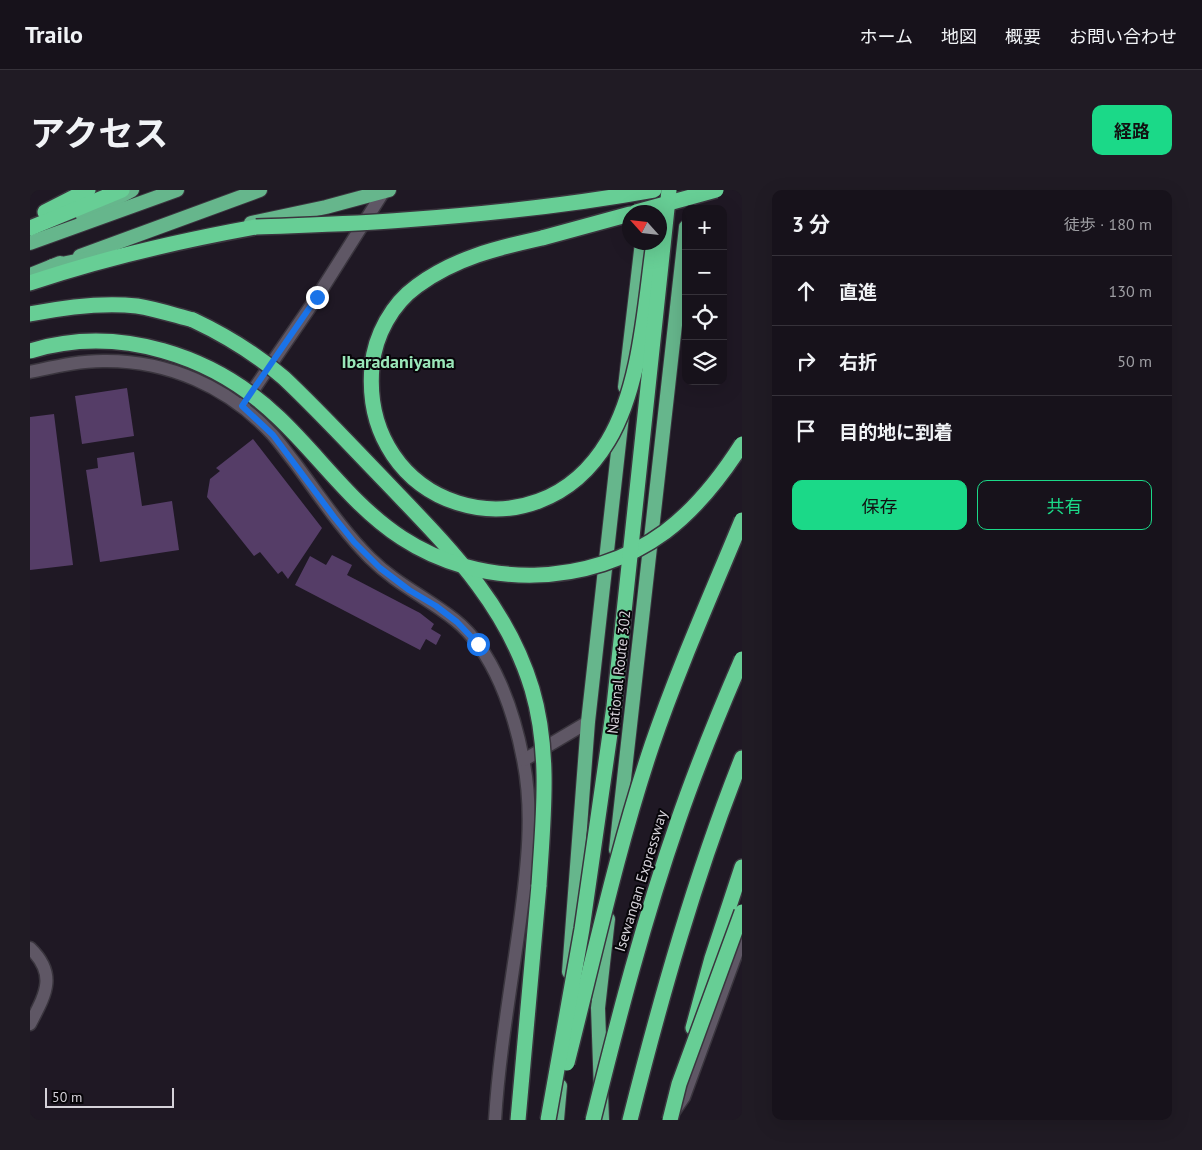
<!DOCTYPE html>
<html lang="ja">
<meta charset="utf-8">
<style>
body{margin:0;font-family:"PT Sans","Noto Sans JP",sans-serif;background:#201b24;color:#f1f3f6}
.controls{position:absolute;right:15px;top:15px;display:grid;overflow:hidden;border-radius:10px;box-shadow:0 5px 20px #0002}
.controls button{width:45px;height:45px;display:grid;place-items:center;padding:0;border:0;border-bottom:1px solid #36323a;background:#17121b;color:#f1f3f6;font:25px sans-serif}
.compass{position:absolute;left:592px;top:15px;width:45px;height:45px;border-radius:50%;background:#17121b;box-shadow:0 5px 20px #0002;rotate:297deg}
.scale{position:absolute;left:15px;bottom:12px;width:129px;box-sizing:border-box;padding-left:5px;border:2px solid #d5d1d9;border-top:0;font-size:14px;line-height:18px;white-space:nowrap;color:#d5d1d9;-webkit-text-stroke:4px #070509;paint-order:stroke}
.stop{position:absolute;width:15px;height:15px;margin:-11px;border:4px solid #1a73e8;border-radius:50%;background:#fff}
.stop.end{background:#1a73e8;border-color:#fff;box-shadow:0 1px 5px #0008}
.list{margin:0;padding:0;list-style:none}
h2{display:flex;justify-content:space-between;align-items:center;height:65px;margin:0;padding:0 20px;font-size:21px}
h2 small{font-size:16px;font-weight:400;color:#9e9ea3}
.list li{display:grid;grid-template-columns:32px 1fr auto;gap:15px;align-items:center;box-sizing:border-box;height:70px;padding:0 20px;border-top:1px solid #36323a}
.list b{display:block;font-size:19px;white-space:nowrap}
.list em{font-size:16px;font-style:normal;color:#9e9ea3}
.actions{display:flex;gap:10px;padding:15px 20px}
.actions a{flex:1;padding:11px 0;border:1px solid #1bd988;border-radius:10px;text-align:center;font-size:18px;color:#1bd988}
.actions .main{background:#1bd988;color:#111}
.icon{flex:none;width:28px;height:28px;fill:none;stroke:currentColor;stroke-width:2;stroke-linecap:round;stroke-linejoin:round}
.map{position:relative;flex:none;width:712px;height:930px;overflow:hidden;border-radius:10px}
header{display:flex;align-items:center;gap:30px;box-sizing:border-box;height:70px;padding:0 25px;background:#17121b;border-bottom:1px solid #36323a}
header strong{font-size:24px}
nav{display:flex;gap:28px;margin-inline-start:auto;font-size:18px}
.intro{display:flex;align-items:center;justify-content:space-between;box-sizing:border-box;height:120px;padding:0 30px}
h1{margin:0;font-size:35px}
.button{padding:12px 22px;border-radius:10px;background:#1bd988;color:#111;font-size:18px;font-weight:700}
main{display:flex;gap:30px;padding:0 30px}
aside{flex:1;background:#17121b;border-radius:10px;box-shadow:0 5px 20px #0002}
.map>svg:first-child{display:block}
.building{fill:#553d67}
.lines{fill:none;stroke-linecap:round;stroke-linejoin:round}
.minor-casing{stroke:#3a353e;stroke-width:15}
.tertiary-casing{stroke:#3a353e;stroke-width:15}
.trunk-casing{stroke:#3a353e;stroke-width:16}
.motorway-casing{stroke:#3a353e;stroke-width:18}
.minor{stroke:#5f5765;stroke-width:12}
.tertiary{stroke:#5f5765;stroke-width:12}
.trunk{stroke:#66b68c;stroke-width:14}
.motorway{stroke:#67ce95;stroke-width:15}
.motorway-bridge-casing{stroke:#3a353e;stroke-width:18;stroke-linecap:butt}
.motorway-bridge{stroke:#67ce95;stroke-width:15}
.route{stroke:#1a73e8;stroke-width:6}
.labels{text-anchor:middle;stroke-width:4;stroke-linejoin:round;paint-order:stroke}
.street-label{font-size:15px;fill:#d5d1d9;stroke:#070509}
.quarter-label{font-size:18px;font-weight:bold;fill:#99e6b8;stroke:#070509}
</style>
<header>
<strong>Trailo</strong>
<nav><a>ホーム</a><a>地図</a><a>概要</a><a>お問い合わせ</a></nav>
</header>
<div class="intro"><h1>アクセス</h1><a class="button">経路</a></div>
<main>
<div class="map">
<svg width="712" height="930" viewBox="0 0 712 930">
<rect width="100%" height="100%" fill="#1f1824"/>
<!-- building -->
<g class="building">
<polygon points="97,198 104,246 52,254 45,206"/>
<polygon points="24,224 43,375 0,380 0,227"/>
<polygon points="223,249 292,338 258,389 252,381 248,384 230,362 224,366 177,307 180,289 190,281 186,278"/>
<polygon points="104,262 112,316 142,311 149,360 70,372 56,280 68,278 67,268"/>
<polygon points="302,365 322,375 317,385 390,423 404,434 401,439 411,445 406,455 396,449 390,460 265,395 280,366 296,375"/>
</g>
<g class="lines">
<defs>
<g id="minor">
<path d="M 0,182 C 24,177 48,171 73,171 C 138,170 198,197 242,244 C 250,253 257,263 265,273 C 289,305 311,339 340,368 C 366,394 396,407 425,430 C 464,461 484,522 493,569 C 504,622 497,678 490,731 C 481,797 469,864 465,930"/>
<polyline points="215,212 287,107 354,1"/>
<polyline points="494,570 558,532"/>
<polyline points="645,920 654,907 712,748"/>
</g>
<path id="tertiary" d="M 0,758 C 28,785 15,805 0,834"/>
<g id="trunk">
<polyline points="53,26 102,0"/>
<polyline points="221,33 296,17 359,0"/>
<polyline points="0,53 147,0"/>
<polyline points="50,66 230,0"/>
<polyline points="22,76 61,68"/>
<polyline points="0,85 30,73"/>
<polyline points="595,197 612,52"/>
<polyline points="586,660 656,37"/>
<polyline points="539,782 558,532 592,226"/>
<polyline points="527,930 530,896"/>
<polyline points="572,930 568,818 578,729"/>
</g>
<g id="motorway">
<polyline points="15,22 58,0"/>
<polyline points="0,38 92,0"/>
<polyline points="512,48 600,24"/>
<path d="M 0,93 C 74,68 149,51 226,37"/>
<path d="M 0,124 C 35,117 71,112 107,116 C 126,119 144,125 163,130"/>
<polyline points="663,838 682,768 712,677"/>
<polyline points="488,930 509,695"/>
<path d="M 600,930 C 631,807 665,686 712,568"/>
</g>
</defs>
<!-- minor casing -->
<use href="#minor" class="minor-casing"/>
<!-- tertiary casing -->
<use href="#tertiary" class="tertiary-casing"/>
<!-- trunk casing -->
<use href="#trunk" class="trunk-casing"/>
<!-- motorway casing -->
<use href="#motorway" class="motorway-casing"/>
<!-- minor -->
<use href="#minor" class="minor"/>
<!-- tertiary -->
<use href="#tertiary" class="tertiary"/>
<!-- trunk -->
<use href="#trunk" class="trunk"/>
<!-- motorway -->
<use href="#motorway" class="motorway"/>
<defs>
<g id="motorway-bridge">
<polyline points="606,22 686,0"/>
<path d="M 226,37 C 276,35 325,34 374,30 C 458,24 541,15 624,0"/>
<path d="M 512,48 C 467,58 425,68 387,96 C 362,114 345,145 342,176 C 329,318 505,374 578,251 C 611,196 615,115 624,52"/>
<path d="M 163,130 C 197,146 226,164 254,188 C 290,222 323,258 358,294 C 418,357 476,413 502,499 C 521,563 513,630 509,695"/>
<path d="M 0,161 C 88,134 184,165 249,228 C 291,268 323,316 372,348 C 450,399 559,398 635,342 C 667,318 691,287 712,254"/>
<path d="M 537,873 C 564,767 587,659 622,555 C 648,479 681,405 712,330"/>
<polyline points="518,930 552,739 584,516 639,0"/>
<path d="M 563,930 C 588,829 614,729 648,631 C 667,576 689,522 712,469"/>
<polyline points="640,930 649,894 712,722"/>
</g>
</defs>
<!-- motorway-bridge casing -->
<use href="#motorway-bridge" class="motorway-bridge-casing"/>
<!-- motorway-bridge -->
<use href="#motorway-bridge" class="motorway-bridge"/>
</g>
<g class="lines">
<!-- route -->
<polyline class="route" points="287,107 212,216 243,245 304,327 324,352 350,378 379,400 406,416 427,432 448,454"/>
</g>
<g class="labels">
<!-- street labels -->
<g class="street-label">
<text transform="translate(589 482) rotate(-84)" y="5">National Route 302</text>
<text transform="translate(611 691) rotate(-73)" y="5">Isewangan Expressway</text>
</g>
<!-- quarter labels -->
<g class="quarter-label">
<text x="368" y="178">Ibaradaniyama</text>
</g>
</g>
</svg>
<div class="controls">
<button>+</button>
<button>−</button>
<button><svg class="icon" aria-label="locate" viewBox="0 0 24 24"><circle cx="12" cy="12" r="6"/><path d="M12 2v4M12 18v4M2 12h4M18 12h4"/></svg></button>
<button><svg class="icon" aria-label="layers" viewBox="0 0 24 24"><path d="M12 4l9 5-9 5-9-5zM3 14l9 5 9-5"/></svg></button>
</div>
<svg class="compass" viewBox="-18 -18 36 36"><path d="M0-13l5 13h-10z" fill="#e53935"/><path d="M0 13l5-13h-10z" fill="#9e9ea3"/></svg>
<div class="scale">50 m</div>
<div class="stop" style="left:448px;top:454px"></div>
<div class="stop end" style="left:287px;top:107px"></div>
</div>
<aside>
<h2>3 分<small>徒歩 · 180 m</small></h2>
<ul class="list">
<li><svg class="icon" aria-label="ahead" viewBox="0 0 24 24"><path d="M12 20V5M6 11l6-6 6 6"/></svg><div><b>直進</b></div><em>130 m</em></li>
<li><svg class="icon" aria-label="right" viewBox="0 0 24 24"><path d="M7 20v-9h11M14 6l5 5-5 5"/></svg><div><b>右折</b></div><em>50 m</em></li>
<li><svg class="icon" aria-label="arrive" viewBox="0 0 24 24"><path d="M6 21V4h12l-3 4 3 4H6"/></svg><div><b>目的地に到着</b></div></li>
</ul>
<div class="actions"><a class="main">保存</a><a>共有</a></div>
</aside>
</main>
